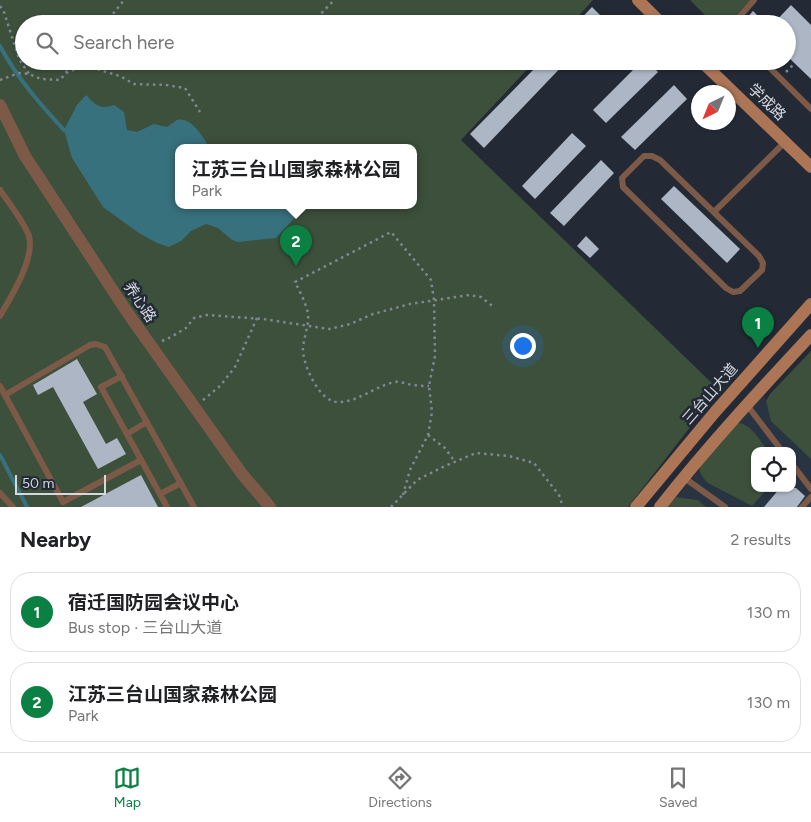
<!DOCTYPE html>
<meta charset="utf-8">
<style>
body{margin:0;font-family:Figtree,"Noto Sans SC",sans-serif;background:#f2f2f2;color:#202124}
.controls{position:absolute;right:15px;bottom:15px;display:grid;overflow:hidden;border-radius:10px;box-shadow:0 1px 4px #0004}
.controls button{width:45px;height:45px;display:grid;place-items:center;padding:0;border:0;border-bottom:1px solid #e0e0e0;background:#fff;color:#202124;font:25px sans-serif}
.compass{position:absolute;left:691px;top:85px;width:45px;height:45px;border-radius:50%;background:#fff;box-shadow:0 1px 4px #0004;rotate:223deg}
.scale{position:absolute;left:15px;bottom:12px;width:91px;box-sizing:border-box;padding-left:5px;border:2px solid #d4d8df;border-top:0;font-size:14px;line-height:18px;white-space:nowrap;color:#d4d8df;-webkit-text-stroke:4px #232a35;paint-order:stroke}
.you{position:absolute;left:522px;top:345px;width:18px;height:18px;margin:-12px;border:4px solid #fff;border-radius:50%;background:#1a73e8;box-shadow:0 0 0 8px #1a73e833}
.badge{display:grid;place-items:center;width:32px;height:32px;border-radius:50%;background:#0b8043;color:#fff;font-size:16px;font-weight:700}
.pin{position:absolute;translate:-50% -41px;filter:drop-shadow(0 1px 2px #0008)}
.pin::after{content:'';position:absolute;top:26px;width:18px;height:15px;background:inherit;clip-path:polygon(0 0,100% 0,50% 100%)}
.popup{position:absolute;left:175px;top:144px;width:242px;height:65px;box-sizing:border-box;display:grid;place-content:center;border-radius:10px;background:#fff;filter:drop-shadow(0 1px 4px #0005);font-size:16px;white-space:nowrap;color:#757577}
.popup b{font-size:19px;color:#202124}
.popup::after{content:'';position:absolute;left:50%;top:100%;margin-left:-10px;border:10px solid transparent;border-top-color:#fff}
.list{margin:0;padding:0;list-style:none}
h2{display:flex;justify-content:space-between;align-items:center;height:65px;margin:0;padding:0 20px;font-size:21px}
h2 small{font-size:16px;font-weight:400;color:#757577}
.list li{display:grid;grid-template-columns:32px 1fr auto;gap:15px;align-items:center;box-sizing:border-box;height:80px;margin:0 10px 10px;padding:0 10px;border:1px solid #e0e0e0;border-radius:20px}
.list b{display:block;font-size:19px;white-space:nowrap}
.list p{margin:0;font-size:16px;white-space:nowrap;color:#757577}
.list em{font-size:16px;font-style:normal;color:#757577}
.icon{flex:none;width:28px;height:28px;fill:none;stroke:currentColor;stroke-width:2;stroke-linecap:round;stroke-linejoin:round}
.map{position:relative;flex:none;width:811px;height:507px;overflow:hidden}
.search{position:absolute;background:#fff;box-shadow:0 1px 4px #0004;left:15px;right:15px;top:15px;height:55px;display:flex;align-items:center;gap:12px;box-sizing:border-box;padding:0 18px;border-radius:28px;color:#757577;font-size:19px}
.sheet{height:245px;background:#fff}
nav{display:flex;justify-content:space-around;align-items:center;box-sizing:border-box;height:70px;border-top:1px solid #e0e0e0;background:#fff;font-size:14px;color:#757577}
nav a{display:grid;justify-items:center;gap:2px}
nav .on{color:#0b8043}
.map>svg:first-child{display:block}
.built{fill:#293443;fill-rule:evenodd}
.green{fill:#3d503b;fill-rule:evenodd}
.water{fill:#38717e}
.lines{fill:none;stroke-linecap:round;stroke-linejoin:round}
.stream{stroke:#38717e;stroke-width:4}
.building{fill:#adb6c4}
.path{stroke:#818790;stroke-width:2.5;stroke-dasharray:2.5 4;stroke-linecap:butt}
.lane{stroke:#7d5a47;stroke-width:6}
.street{stroke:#7d5a47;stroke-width:12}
.secondary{stroke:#ac7555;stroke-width:12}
.labels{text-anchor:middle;stroke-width:5;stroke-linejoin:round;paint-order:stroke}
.street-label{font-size:15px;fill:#d4d8df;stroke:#232a35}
</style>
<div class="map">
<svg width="811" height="507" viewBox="0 0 811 507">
<rect width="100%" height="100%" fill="#232a35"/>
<!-- built -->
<path class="built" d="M 764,394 L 771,421 L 811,442 L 811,507 L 706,507 L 698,500 L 676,497 ZM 755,451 L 792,451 L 792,488 L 755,488 Z"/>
<!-- green -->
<g class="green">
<path d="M 0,0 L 593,0 L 571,24 L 24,24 L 24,61 L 535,61 L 461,140 L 719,390 L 628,507 L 0,507 ZM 178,147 L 414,147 L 414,205 L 178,205 Z"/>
<polygon points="690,0 750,0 728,24 714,24"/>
<polygon points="811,351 811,459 771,421 766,401 770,394"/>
<path d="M 739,423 C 752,425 760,441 768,451 L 755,451 L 755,488 L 768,488 L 752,506 L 708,483 C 702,477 699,473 699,464 L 734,424 Z"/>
<polygon points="676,497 698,500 706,507 667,507"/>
</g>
<!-- water -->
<path class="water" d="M 86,95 C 96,105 99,110 114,105 L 124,112 L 127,130 L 137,132 L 154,124 L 167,127 C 170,125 174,122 177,120 C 191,116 203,137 209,147 L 178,147 L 178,205 L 302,205 L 300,212 L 276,238 L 238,242 L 232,240 L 218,228 L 206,224 L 191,231 L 181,241 L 169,247 L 157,243 L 139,233 L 103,207 L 72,158 L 64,130 L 77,105 Z"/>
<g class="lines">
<!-- stream -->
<g class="stream">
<path d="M 0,46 C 17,78 40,104 64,130"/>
<polyline points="0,455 27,507"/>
</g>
</g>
<!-- building -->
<g class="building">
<polygon points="791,5 811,25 811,79 787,56 787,24 773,24"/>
<polygon points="592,7 609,24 576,24"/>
<polygon points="753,11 766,24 750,24 746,19"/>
<polygon points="531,61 567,61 484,148 470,134 536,67"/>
<polygon points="642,61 647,61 658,72 606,123 593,110"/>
<polygon points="674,85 687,99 635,150 621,137"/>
<polygon points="572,133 586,146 535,199 522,186"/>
<polygon points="601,160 614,173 564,226 550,213"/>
<polygon points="674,186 740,249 727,263 661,199"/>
<polygon points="586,236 599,249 590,258 577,246"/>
<polygon points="77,359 97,394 83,402 106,444 117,438 126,454 98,469 53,387 38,395 33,385"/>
<polygon points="141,475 158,507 81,507"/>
<polygon points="780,488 796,488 805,496 797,507 764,507"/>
</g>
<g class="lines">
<!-- path -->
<g class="path">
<polyline points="0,6 4,12 19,59 29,74"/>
<polyline points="317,18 334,0"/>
<polyline points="105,24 124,0"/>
<polyline points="786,72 793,65"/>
<polyline points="66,73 76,69 93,68 120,76 134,84 166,85 185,88 200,112"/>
<polyline points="0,80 19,73 29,74 41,79 60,80 75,61"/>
<polyline points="162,341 171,337 186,328 194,318 207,315 263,319 329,329 350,324 373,314 410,304 469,295 481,297 495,308"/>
<polyline points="203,400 220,386 235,367 257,318"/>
<polyline points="428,435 445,448 455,462"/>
<path d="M 403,495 L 410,470 L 428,435 L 432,412 L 429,386 L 435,356 L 434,300 L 431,280 L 391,232 L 295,282 C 300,292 306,303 308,314 C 309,326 304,336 303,348 C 302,364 320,403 338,402 C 359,402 375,386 395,382 C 401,381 408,385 414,385 C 419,386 424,386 429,386"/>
<polyline points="391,507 417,480 445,466 476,453 509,456 534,463 559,495 563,507"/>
</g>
<!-- lane -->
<g class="lane">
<polyline points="733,24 754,0"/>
<polyline points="763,61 811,109"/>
<polygon points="644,156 652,156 660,160 759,256 763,263 762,270 740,291 733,292 726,288 623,187 622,178"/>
<path d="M 0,190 C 9,203 24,222 29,236 C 35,259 11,297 0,316"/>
<polyline points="714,212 785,142"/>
<polyline points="122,376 101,387 167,507"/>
<polyline points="0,386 63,502 141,460"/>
<polyline points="5,395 90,345 96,344 105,347 194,507"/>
<polyline points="747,405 782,451"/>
<polyline points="127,434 147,422"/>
<polyline points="792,464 811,489"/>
<polyline points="683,477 725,507"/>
<polyline points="0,493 13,507"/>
<polyline points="160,494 181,483"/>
<polyline points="802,507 811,497"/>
</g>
<!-- street -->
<polyline class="street" points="0,105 25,156 127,312 242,474 270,507"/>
<!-- secondary -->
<g class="secondary">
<polyline points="638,0 662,24"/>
<polyline points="701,61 811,167"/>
<polyline points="636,507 715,412 811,304"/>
<path d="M 660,507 C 707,447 759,391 811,335"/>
</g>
</g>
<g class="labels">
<!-- street labels -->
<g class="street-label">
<text transform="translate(767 102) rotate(44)" y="5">学成路</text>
<text transform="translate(140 302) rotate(56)" y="5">养心路</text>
<text transform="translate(710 394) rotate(-49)" y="5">三台山大道</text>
</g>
</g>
</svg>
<div class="controls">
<button><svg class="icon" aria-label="locate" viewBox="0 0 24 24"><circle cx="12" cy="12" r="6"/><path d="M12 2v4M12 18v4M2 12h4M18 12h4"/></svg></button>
</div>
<svg class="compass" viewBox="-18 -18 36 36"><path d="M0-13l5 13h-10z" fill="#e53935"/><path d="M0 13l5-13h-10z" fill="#757577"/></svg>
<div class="scale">50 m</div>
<div class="you"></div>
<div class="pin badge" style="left:758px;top:348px">1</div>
<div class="pin badge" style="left:296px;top:266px">2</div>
<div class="popup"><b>江苏三台山国家森林公园</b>Park</div>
<div class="search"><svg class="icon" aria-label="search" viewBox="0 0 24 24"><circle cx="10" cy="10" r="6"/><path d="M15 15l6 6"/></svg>Search here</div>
</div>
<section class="sheet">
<h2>Nearby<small>2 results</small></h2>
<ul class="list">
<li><span class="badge">1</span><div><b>宿迁国防园会议中心</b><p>Bus stop · 三台山大道</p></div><em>130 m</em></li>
<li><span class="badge">2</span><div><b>江苏三台山国家森林公园</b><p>Park</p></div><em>130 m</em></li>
</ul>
</section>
<nav>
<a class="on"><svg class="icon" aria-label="map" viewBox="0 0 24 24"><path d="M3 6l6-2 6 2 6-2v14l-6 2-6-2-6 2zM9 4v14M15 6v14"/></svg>Map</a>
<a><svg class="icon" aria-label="directions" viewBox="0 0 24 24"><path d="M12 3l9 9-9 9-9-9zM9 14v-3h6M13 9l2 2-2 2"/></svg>Directions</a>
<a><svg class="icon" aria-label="saved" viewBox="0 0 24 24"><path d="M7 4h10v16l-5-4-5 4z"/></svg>Saved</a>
</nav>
